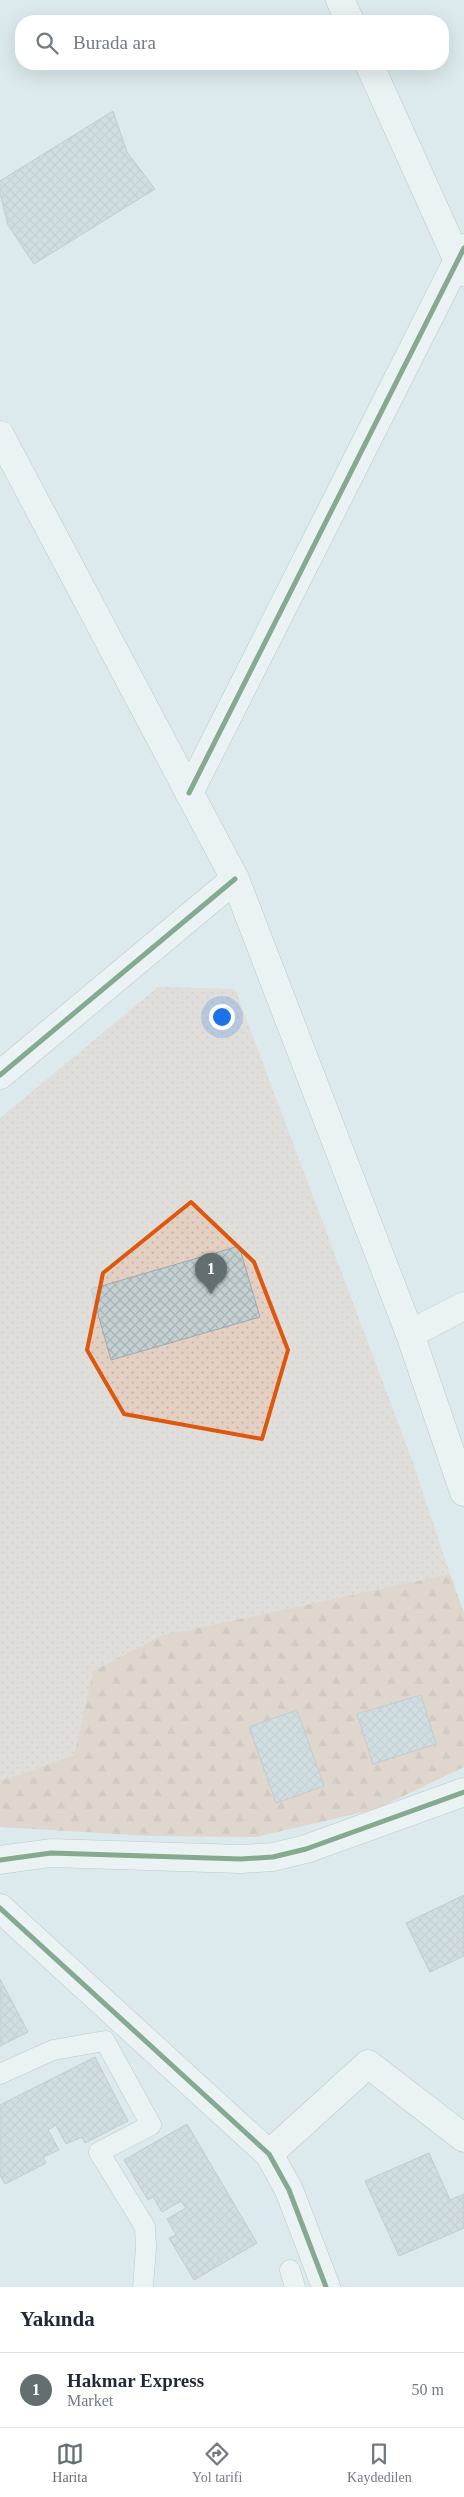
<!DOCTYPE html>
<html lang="tr">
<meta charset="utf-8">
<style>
body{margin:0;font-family:"Times New Roman",serif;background:#f6f6f7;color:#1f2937}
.you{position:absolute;left:221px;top:1016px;width:18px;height:18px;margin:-12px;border:4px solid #fff;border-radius:50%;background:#1a73e8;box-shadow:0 0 0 8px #1a73e833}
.badge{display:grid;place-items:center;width:32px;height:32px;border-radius:50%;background:#626e70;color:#fff;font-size:16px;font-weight:700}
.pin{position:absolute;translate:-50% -41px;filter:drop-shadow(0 1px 2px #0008)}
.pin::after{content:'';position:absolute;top:26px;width:18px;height:15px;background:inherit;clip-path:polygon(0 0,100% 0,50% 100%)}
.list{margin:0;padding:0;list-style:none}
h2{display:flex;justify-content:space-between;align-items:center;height:65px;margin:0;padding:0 20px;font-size:21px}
h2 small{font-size:16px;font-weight:400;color:#747a83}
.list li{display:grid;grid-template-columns:32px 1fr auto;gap:15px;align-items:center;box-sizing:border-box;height:75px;padding:0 20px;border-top:1px solid #e0e1e3}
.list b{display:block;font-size:19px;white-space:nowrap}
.list p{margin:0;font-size:16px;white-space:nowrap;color:#747a83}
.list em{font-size:16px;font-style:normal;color:#747a83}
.icon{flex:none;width:28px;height:28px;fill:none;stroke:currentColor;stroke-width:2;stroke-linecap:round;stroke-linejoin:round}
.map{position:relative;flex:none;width:464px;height:2287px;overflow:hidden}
.search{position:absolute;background:#fff;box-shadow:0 5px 20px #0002;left:15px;right:15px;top:15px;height:55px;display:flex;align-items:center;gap:12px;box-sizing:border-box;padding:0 18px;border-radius:20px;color:#747a83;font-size:19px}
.sheet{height:140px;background:#fff}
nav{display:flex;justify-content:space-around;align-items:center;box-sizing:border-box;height:70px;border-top:1px solid #e0e1e3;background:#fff;font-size:14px;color:#747a83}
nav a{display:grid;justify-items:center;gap:2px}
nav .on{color:#626e70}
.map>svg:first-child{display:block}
.grass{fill:url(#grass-dots)}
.forest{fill:url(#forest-firs)}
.building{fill:url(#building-cross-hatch);stroke:#9ea9ab}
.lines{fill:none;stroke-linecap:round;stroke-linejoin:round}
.service-casing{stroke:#98a2a5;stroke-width:21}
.minor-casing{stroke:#98a2a5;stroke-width:29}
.secondary-casing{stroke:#98a2a5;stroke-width:29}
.service{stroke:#fafcfc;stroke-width:20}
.minor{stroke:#fafcfc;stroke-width:28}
.secondary{stroke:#fafcfc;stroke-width:28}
.cycleway-casing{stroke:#fff;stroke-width:8}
.cycleway{stroke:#1b5e20;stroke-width:5}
.marked{fill:none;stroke:#de570e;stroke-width:4;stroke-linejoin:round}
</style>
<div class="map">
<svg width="464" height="2287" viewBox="0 0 464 2287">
<defs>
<pattern id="grass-dots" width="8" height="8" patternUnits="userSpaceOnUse" patternTransform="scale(1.25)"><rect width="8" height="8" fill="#e4d0c3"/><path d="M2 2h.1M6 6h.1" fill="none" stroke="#c3b3a8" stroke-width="1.8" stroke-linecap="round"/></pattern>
<pattern id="forest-firs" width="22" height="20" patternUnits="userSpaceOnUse" patternTransform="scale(1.25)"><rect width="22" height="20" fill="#e2c0a9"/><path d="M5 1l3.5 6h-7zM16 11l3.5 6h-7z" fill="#c2a592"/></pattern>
<pattern id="building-cross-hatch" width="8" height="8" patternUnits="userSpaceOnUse" patternTransform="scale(1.25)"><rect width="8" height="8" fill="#c4d0d2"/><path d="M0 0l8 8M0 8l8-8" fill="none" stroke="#a8b3b5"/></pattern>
</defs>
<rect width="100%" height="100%" fill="#dceaed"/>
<!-- grass -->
<polygon class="grass" points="158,987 235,989 411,1457 450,1574 160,1636 93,1671 74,1755 0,1781 0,1118"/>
<!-- forest -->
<polygon class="forest" points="450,1574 464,1613 464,1767 376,1809 256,1837 151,1836 0,1827 0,1781 74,1755 93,1671 160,1636"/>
<!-- building -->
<g class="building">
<polygon points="113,111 127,152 155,189 34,264 8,225 0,193 0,181"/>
<polygon points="239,1246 260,1317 111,1360 91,1289"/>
<polygon points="421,1695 436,1744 373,1764 357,1714"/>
<polygon points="297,1710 324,1786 276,1803 249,1727"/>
<polygon points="464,1895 464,1956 430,1972 406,1923"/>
<polygon points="0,1979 28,2032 0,2046"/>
<polygon points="95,2057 128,2121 85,2143 82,2137 66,2144 56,2125 48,2130 59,2150 43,2157 46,2163 5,2184 0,2175 0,2105"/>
<polygon points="187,2124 257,2243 194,2280 169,2238 176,2235 167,2219 186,2208 181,2201 162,2212 153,2197 148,2200 124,2160"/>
<polygon points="429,2153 450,2200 464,2194 464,2228 399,2256 365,2181"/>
</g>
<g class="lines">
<defs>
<g id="service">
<polyline points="0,2074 53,2050 105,2041 151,2125 99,2152 145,2227 146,2247 143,2287"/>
<polyline points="290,2270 295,2287"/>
</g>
<g id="minor">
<polyline points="340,0 350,21"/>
<polyline points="369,64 463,272"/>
<polyline points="189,793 464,248"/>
<polyline points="0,1075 235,879"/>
<polyline points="410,1334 464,1306"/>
<polyline points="0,1860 51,1853 241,1859 273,1857 306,1849 464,1792"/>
<polyline points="0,1908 269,2154 289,2190 326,2287"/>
<polyline points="269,2154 368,2064 464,2138"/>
</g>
<polyline id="secondary" points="0,435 235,879 410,1334 464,1492"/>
</defs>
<!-- service casing -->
<use href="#service" class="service-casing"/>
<!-- minor casing -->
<use href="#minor" class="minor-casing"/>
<!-- secondary casing -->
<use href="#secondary" class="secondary-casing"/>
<!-- service -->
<use href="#service" class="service"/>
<!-- minor -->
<use href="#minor" class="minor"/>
<!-- secondary -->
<use href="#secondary" class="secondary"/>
<defs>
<g id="cycleway">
<polyline points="189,793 464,248"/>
<polyline points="0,1075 235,879"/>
<polyline points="0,1860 51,1853 241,1859 273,1857 306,1849 464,1792"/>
<polyline points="0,1908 269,2154 289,2190 326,2287"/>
</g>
</defs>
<!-- cycleway casing -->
<use href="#cycleway" class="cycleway-casing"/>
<!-- cycleway -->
<use href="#cycleway" class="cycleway"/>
</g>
<!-- marked area -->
<path d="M0 0H464V2287H0ZM 191,1202 L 254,1262 L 288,1350 L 262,1439 L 124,1414 L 87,1350 L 103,1273 Z" fill="#dceaed" fill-opacity=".55" fill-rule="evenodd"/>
<path class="marked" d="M 191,1202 L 254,1262 L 288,1350 L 262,1439 L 124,1414 L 87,1350 L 103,1273 Z"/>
</svg>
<div class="you"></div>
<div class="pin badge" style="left:211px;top:1294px">1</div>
<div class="search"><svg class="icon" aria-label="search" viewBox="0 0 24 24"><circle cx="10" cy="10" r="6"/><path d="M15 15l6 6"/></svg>Burada ara</div>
</div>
<section class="sheet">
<h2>Yakında<small></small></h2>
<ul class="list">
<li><span class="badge">1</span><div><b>Hakmar Express</b><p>Market</p></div><em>50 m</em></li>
</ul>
</section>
<nav>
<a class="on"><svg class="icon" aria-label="map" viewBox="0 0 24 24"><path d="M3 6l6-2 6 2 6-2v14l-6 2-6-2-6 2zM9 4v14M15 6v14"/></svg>Harita</a>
<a><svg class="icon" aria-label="directions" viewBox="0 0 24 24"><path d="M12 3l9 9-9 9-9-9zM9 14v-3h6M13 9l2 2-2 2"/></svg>Yol tarifi</a>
<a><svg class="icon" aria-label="saved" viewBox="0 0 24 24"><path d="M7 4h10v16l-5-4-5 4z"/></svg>Kaydedilen</a>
</nav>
